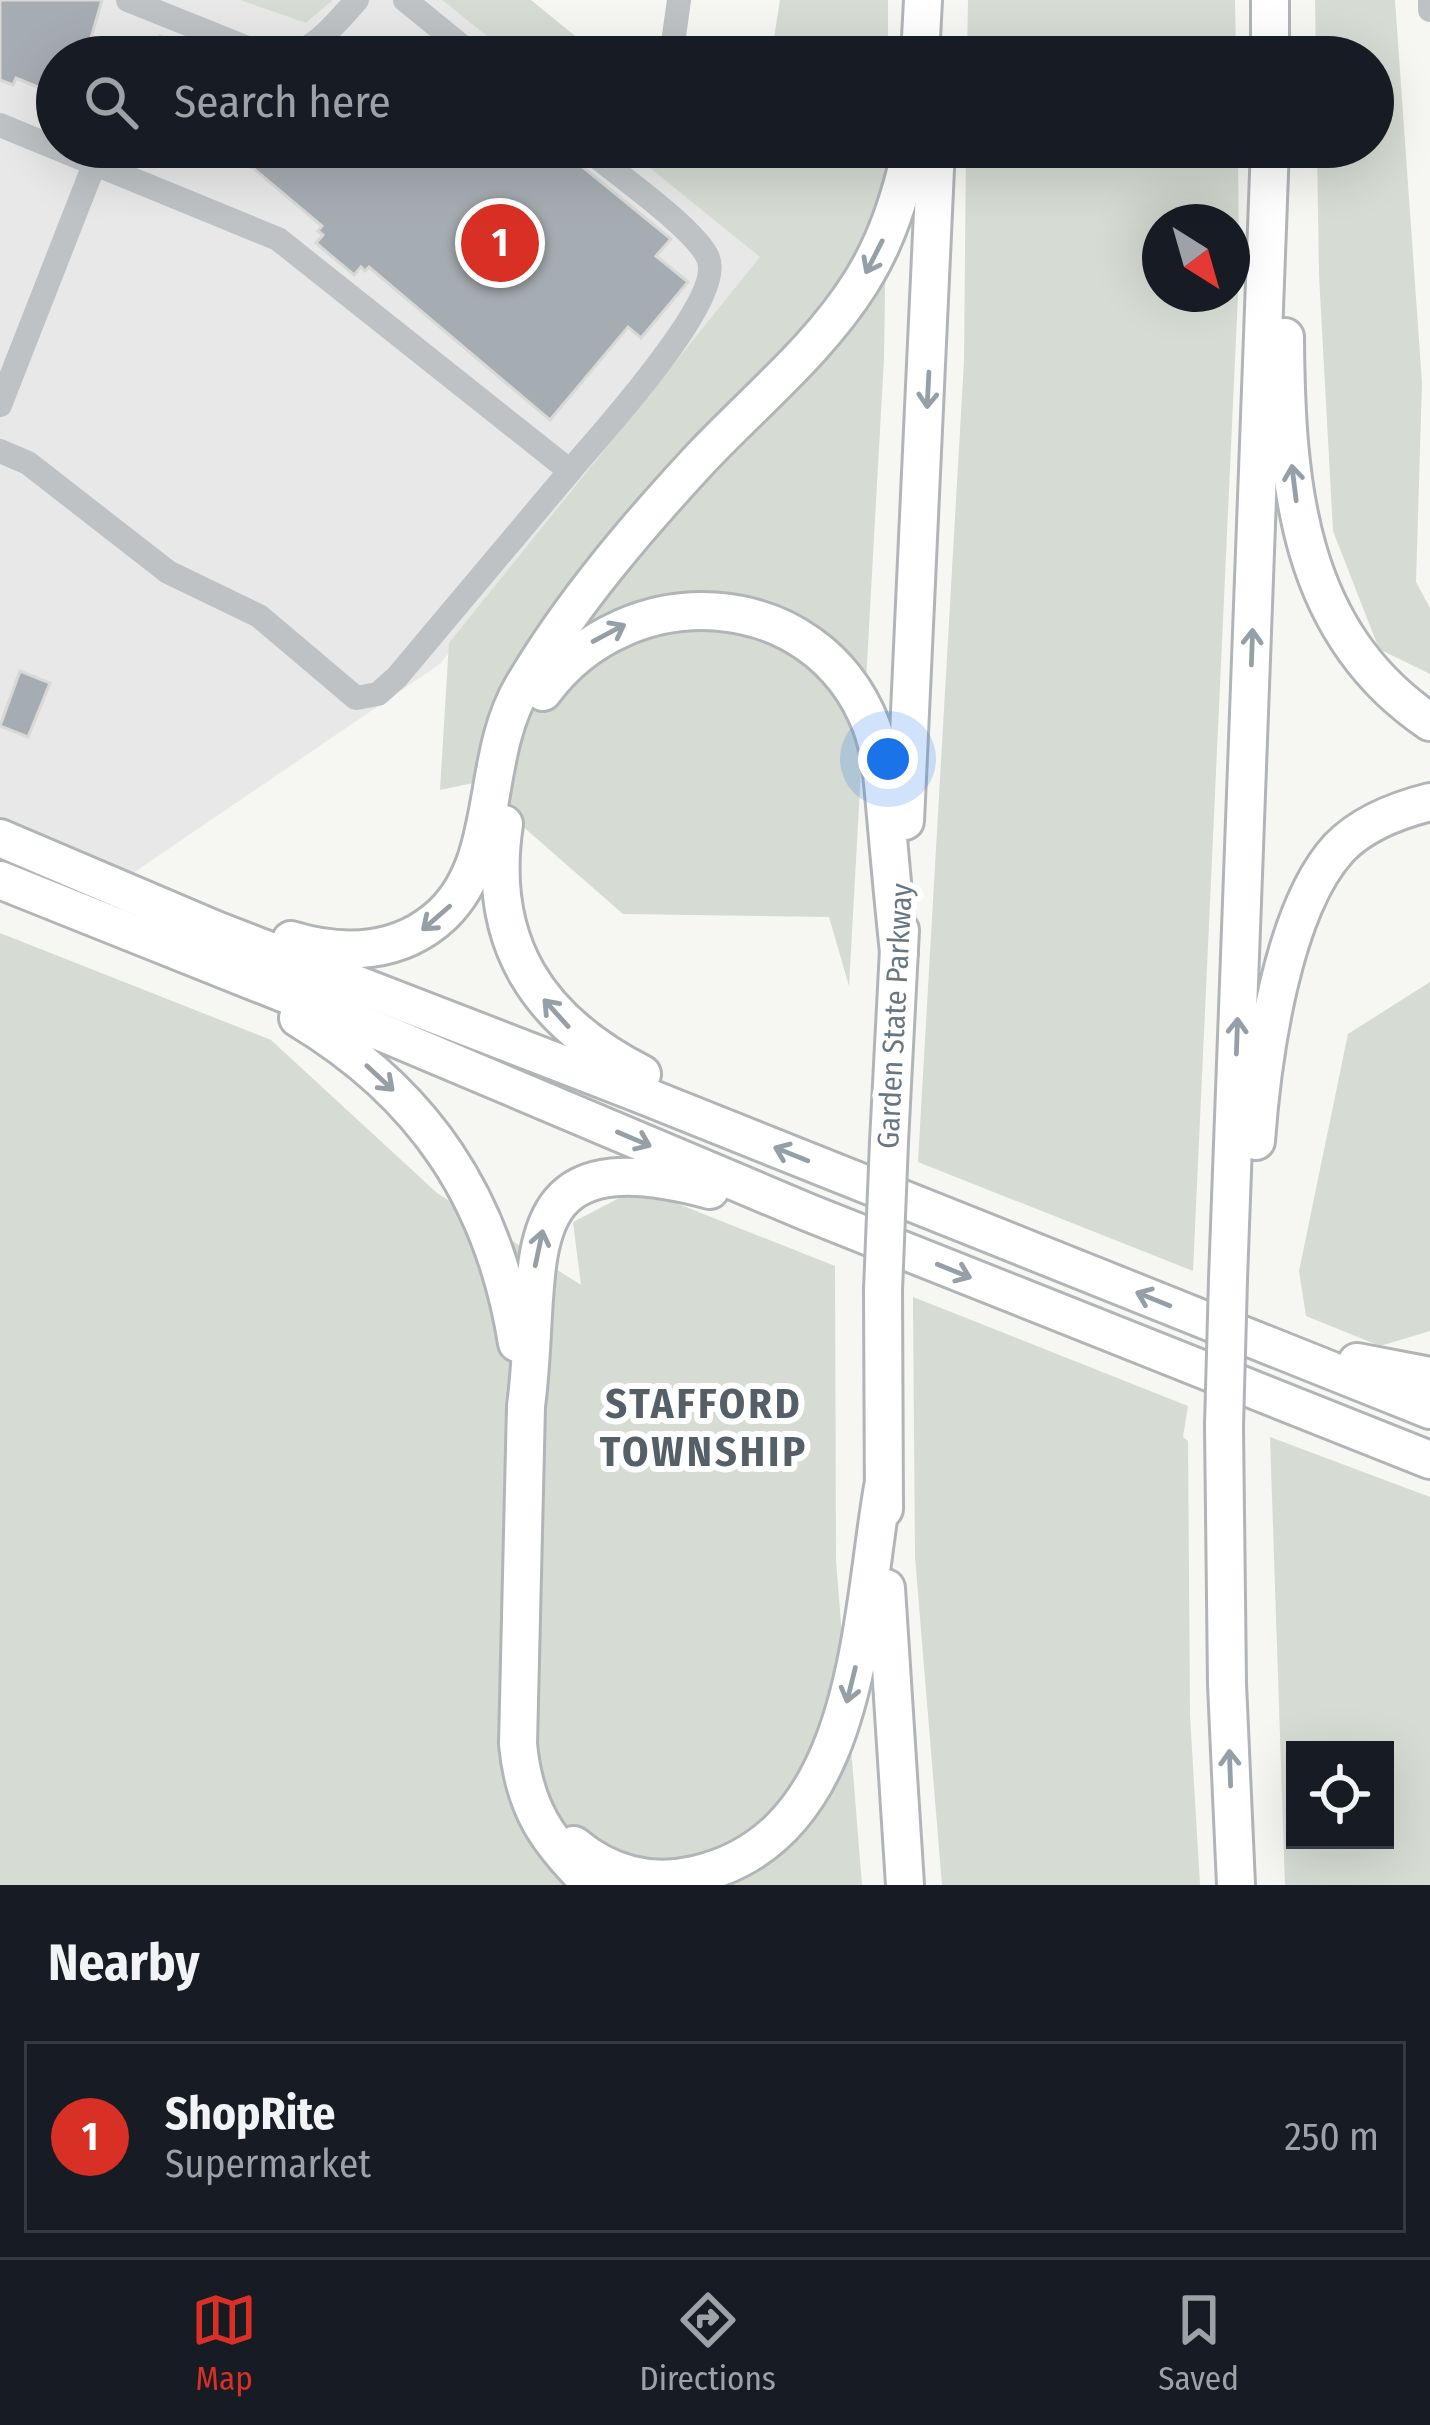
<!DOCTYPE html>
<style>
body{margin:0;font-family:"Fira Sans Condensed",sans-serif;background:#20242c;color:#f1f3f6}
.controls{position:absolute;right:36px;bottom:36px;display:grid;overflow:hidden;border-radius:0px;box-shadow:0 12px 48px #0002}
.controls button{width:108px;height:108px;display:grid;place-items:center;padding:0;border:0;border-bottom:3px solid #363941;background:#171b24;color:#f1f3f6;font:60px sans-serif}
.compass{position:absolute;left:1142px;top:204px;width:108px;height:108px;border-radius:50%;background:#171b24;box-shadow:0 12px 48px #0002;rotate:143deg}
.you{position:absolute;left:888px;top:759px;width:42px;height:42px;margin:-30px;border:9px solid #fff;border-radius:50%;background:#1a73e8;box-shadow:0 0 0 18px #1a73e833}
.badge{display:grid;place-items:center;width:78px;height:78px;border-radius:50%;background:#d93025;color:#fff;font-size:39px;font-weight:700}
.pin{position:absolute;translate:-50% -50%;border:6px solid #fff;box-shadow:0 3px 12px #0006}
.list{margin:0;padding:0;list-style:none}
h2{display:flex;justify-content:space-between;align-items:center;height:156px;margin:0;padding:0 48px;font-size:51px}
h2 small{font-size:39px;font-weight:400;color:#9ea1a6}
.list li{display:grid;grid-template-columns:78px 1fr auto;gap:36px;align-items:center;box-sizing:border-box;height:192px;margin:0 24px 24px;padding:0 24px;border:3px solid #363941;border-radius:0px}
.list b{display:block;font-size:45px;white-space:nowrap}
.list p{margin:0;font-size:39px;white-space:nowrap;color:#9ea1a6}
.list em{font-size:39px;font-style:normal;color:#9ea1a6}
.icon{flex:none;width:66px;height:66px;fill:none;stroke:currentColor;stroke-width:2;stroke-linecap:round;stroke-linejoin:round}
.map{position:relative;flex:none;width:1430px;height:1885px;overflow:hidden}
.search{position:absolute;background:#171b24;box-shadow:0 12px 48px #0002;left:36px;right:36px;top:36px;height:132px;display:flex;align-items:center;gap:30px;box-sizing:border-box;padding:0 42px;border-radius:66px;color:#9ea1a6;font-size:45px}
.sheet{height:372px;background:#171b24}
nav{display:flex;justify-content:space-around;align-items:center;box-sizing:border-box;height:168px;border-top:3px solid #363941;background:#171b24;font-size:33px;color:#9ea1a6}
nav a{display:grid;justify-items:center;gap:6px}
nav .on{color:#d93025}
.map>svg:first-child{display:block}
.built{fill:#e7e8e7}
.green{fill:#d6dbd3;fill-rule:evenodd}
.building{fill:#a6adb2;stroke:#d8d8d6;stroke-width:3}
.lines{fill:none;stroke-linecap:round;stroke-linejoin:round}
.highway-casing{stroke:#b1b5b8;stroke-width:42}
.minor{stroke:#bec2c5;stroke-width:24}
.highway{stroke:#fff;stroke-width:36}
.highway-bridge-casing{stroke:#b1b5b8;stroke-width:42;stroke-linecap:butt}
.highway-bridge{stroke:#fff;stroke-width:36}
.oneway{stroke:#959fa7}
.labels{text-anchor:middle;stroke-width:12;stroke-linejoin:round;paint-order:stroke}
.street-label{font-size:30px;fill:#687681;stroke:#fff}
.district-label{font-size:42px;font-weight:bold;letter-spacing:3px;fill:#555f67;stroke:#fff}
</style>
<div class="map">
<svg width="1430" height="1885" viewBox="0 0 1430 1885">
<rect width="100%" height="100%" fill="#f6f6f3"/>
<!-- built -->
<polygon class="built" points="0,0 240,0 306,23 333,0 442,0 513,57 57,57 57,147 624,147 761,257 440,664 114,886 0,840"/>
<!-- green -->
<g class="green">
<polygon points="240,0 333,0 306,23"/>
<polygon points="442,0 531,0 601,57 513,57"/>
<polygon points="780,0 888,0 888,57 771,57"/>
<polygon points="968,0 1235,0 1236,57 967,57"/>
<polygon points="1315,0 1395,0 1422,383 1416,582 1430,608 1430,674 1379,649 1333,531 1319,275 1317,147 1373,147 1373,57 1316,57"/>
<polygon points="624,147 887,147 884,358 849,986 829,917 623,914 473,783 440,790 449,643 760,257"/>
<path d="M 966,147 L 1238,147 L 1239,273 L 1193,1271 L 918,1162 L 964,361 ZM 1160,222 L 1232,222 L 1232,294 L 1160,294 Z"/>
<polygon points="0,933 271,1040 437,1193 581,1285 573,1222 635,1190 643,1190 835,1266 836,1561 862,1885 0,1885"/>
<polygon points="1430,982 1430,1331 1380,1346 1306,1316 1299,1271 1348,1034"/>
<polygon points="913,1297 1188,1406 1183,1437 1188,1441 1190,1715 1200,1885 942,1885 915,1557"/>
<path d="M 1270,1437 L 1430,1497 L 1430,1885 L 1285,1885 ZM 1295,1750 L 1385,1750 L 1385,1840 L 1295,1840 Z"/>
</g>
<!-- building -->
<g class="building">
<polygon points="0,0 102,0 91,38 136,57 57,57 57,95 16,78 13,85 0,80"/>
<polygon points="160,36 209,57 150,57"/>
<polygon points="203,147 564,147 574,160 671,239 656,256 688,282 641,338 628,327 550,420 369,267 365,271 361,267 354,275 316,243 323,235 318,231 322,226 253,168"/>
<polygon points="20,671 50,683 28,737 0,726"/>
</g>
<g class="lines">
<defs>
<g id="highway">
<polyline points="1270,0 1270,57"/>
<polyline points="920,57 923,0"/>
<path d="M 1285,337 C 1286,484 1297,632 1430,722"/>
<path d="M 543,692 C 628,575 816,584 871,725 C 882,754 883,785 886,816 C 890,861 894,907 899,952"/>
<polyline points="905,821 936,147"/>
<path d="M 504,824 C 486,943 538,1021 642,1074"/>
<polyline points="0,838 216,930 640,1094 1430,1410"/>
<polyline points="0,880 388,1035 807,1212 1430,1460"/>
<path d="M 291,940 C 344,956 401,954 443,914 C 502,857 480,758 523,686 C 572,603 637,527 702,457 C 755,401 820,348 861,282 C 887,241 901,195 912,147"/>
<path d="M 298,1018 C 423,1093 494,1198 517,1343"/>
<path d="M 1256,1141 C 1262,1058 1282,910 1339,848 C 1362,824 1398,810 1430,802"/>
<polyline points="889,1142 900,930"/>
<polyline points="1228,1279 1270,147"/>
<polyline points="883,1290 884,1509"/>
<polyline points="1357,1362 1430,1376"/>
<polyline points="1224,1426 1227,1684 1236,1885"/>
<polyline points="886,1588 905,1885"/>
<path d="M 574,1845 C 608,1874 650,1885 694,1875 C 861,1838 860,1619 883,1487"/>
<path d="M 592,1885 C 547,1841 524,1808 518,1744 L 526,1406 C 545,1265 502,1134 710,1190"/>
</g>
</defs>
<!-- highway casing -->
<use href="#highway" class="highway-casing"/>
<!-- minor -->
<g class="minor">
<polyline points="128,0 270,57"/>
<polyline points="405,0 475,57"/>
<polyline points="1430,0 1430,10"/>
<path d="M 284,57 C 317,49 335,24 357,0"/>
<polyline points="671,57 679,0"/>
<polyline points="0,125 278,239 570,471 397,677 378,694 356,698 259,616 168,572 28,463 0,451"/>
<polyline points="0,405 94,165"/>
<path d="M 570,471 C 599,436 726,299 708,258 C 697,230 611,169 584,147"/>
</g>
<!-- highway -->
<use href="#highway" class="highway"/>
<defs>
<g id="highway-bridge">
<polyline points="883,1290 889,1142"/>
<polyline points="1224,1426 1228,1279"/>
</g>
</defs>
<!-- highway-bridge casing -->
<use href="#highway-bridge" class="highway-bridge-casing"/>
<!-- highway-bridge -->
<use href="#highway-bridge" class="highway-bridge"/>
</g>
<!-- one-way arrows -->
<defs><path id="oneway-shaft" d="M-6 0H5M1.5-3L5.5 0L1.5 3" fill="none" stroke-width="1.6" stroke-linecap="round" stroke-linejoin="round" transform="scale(3)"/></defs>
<g class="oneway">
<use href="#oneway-shaft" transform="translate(874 257) rotate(117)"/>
<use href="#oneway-shaft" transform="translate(928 390) rotate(93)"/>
<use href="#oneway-shaft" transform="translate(1294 483) rotate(-97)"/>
<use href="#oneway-shaft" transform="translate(609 633) rotate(-28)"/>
<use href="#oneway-shaft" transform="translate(1252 647) rotate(-88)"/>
<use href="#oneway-shaft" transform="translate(436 918) rotate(139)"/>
<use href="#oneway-shaft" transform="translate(556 1013) rotate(-132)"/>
<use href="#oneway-shaft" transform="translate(1237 1036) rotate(-88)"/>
<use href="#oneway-shaft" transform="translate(380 1078) rotate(43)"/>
<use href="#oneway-shaft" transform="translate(634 1139) rotate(23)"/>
<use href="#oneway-shaft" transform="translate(791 1154) rotate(-158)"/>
<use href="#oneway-shaft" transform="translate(539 1248) rotate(-78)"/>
<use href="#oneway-shaft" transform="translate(954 1271) rotate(22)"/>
<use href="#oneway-shaft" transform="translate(1153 1299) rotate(-158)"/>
<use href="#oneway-shaft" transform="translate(851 1685) rotate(104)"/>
<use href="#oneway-shaft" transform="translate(1230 1768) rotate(-92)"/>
</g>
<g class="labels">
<!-- street labels -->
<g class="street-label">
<text transform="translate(895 1016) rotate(-87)" y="10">Garden State Parkway</text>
</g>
<!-- district labels -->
<g class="district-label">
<text x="704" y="1418">STAFFORD<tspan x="704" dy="48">TOWNSHIP</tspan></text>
</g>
</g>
</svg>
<div class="controls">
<button><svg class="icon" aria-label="locate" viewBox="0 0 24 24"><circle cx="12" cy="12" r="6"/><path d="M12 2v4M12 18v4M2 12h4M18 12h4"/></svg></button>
</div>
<svg class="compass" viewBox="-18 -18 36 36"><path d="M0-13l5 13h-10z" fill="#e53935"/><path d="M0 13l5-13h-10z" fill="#9ea1a6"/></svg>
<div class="you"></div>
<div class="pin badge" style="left:500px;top:243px">1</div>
<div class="search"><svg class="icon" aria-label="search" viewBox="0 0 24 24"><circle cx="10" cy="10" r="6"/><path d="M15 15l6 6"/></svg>Search here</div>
</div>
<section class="sheet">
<h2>Nearby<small></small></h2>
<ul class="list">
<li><span class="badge">1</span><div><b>ShopRite</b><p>Supermarket</p></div><em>250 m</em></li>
</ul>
</section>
<nav>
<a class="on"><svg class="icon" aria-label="map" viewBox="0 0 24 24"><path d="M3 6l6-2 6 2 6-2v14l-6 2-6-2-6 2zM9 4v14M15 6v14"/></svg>Map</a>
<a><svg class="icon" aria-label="directions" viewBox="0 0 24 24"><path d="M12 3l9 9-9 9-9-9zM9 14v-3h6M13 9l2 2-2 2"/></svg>Directions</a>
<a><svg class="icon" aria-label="saved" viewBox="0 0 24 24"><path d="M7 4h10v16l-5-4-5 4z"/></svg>Saved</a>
</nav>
